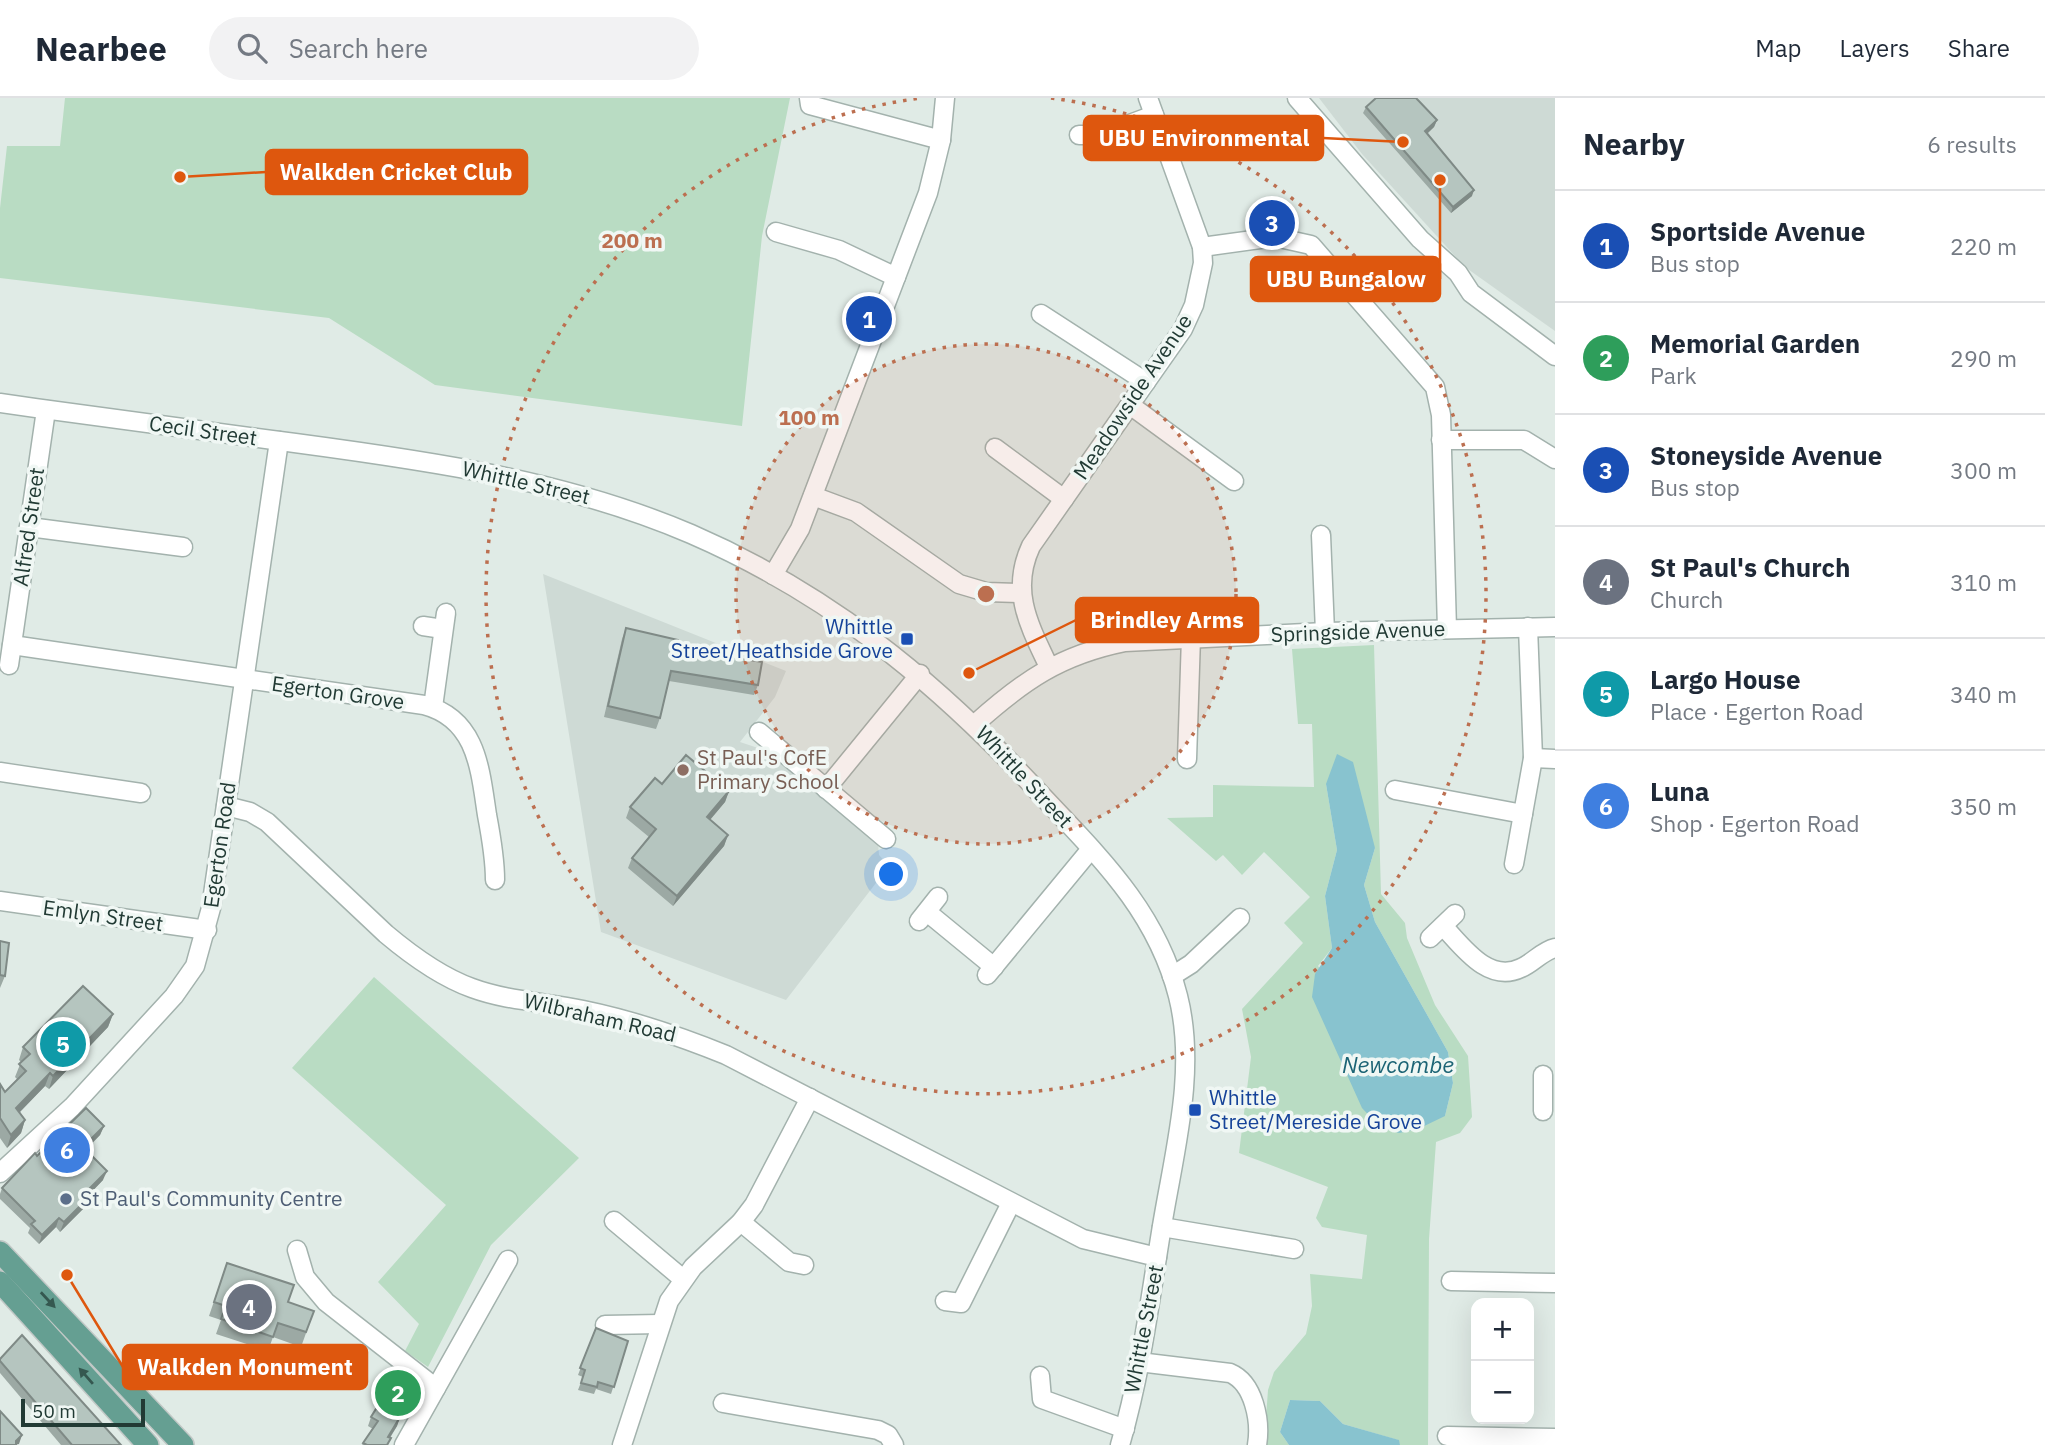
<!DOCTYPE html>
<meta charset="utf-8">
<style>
body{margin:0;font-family:"IBM Plex Sans",sans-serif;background:#f2f2f3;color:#1f2937}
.controls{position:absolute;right:21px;bottom:21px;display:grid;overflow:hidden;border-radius:14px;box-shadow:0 7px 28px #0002}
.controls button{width:63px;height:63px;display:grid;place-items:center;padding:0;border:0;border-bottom:2px solid #e0e1e3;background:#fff;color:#1f2937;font:35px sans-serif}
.scale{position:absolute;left:21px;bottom:18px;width:124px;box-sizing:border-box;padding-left:7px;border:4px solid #213a34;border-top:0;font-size:19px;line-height:24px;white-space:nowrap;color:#213a34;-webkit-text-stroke:5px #f0f7f4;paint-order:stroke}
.you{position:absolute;left:892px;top:777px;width:24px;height:24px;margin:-18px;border:5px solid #fff;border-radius:50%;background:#1a73e8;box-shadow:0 0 0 10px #1a73e833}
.badge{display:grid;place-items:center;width:46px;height:46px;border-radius:50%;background:#111827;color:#fff;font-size:23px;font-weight:700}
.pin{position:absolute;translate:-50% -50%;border:4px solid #fff;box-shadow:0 2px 7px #0006}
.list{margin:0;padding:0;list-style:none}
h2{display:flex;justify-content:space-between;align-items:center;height:91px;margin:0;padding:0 28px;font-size:30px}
h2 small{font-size:23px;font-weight:400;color:#747a83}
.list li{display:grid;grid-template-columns:46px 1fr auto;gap:21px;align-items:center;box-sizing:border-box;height:112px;padding:0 28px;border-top:2px solid #e0e1e3}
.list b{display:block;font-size:26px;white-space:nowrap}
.list p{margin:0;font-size:23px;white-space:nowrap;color:#747a83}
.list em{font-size:23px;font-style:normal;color:#747a83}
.icon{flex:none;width:38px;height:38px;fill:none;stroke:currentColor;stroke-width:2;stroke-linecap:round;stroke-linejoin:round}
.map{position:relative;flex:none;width:1555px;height:1347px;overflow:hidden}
header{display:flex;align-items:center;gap:42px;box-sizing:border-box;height:98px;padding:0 35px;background:#fff;border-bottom:2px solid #e0e1e3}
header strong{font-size:33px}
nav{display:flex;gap:38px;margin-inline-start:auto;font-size:24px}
.search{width:490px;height:63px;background:#f2f2f3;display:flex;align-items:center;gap:18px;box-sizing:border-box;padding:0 24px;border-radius:38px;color:#747a83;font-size:26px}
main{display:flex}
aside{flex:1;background:#fff}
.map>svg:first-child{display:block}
.built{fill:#cedad5}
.green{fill:#b9dcc3;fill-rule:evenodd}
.water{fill:#88c3cf}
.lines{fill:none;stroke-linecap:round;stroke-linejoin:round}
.street-casing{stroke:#a3b2ad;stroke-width:21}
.primary-casing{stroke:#c1c8c6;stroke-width:24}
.street{stroke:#fff;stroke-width:18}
.primary{stroke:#659f92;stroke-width:21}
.wall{fill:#9ca9a4}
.shaded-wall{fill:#7f8a86}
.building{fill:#b5c5bf;stroke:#7f8a86;stroke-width:2}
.oneway{fill:#355850}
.ring{fill:none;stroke:#bc6f50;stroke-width:3.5;stroke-dasharray:3.5 7}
.transit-dot{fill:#1a4fb4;stroke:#f0f7f4;stroke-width:2.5}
.education-dot{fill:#8d6e63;stroke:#f0f7f4;stroke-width:2.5}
.service-dot{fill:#5c6f8a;stroke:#f0f7f4;stroke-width:2.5}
.labels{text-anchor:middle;stroke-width:7;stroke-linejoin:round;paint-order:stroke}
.street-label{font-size:21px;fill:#213a34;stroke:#f0f7f4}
.transit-label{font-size:21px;fill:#164399;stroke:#f0f7f4;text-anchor:end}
.education-label{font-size:21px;fill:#785e54;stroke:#f0f7f4;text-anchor:start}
.service-label{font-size:21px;fill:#4e5e75;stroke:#f0f7f4;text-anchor:start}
.water-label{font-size:23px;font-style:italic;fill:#1c6475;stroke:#f0f7f4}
.centre{fill:#bc6f50;stroke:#f0f7f4;stroke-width:3.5}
.ring-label{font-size:21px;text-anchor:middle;font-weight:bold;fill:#bc6f50;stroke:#f0f7f4;stroke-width:7;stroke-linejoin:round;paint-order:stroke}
.leader{fill:none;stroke:#de570e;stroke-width:2.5}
.callout-dot{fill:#de570e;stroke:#f0f7f4;stroke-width:2.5}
.callout{fill:#de570e;stroke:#de570e;stroke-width:2.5}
.callout-label{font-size:23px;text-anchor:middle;font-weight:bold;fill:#fff}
</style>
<header>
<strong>Nearbee</strong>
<div class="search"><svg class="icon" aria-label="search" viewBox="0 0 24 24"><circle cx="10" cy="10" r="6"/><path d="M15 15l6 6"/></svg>Search here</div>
<nav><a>Map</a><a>Layers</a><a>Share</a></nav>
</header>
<main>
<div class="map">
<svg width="1555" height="1347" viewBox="0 0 1555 1347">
<rect width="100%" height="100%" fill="#e0ebe6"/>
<!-- built -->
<g class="built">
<polygon points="1319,0 1555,0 1555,233 1465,169 1362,56"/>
<polygon points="543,476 786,573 775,599 740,644 770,654 878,745 879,757 889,768 786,902 601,834"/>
</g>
<!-- green -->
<g class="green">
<polygon points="65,0 790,0 762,138 742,328 435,287 329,220 0,180 0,110 7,48 60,48"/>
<path d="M 1374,547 L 1381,796 L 1405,825 L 1407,840 L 1435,907 L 1468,958 L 1472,1019 L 1460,1035 L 1436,1044 L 1429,1141 L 1428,1347 L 1400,1347 L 1398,1342 L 1343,1326 L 1320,1303 L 1290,1302 L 1280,1334 L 1289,1347 L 1264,1347 L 1268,1292 L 1274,1274 L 1306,1236 L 1312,1208 L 1310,1176 L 1362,1181 L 1367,1137 L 1322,1129 L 1316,1120 L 1328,1089 L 1239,1055 L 1251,959 L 1242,911 L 1303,845 L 1284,825 L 1310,799 L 1264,754 L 1242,777 L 1223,757 L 1216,763 L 1167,720 L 1213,719 L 1213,687 L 1314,689 L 1312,626 L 1298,626 L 1292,551 ZM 1326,686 L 1375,750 L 1364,787 L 1375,824 L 1448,954 L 1453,985 L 1445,1018 L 1318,868 L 1332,850 L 1325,798 L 1337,752 Z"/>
<polygon points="374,879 579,1060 491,1147 428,1269 405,1253 419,1226 378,1184 446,1107 292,970"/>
<polygon points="398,1271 417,1285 399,1318 377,1306"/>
</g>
<!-- water -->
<g class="water">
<polygon points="1337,656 1353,664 1375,750 1364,787 1375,824 1448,954 1453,985 1445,1018 1418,1031 1399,1035 1380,1029 1362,1010 1312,899 1315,876 1332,850 1325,798 1337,752 1326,686"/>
<polygon points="1290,1302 1320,1303 1343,1326 1399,1342 1400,1347 1289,1347 1280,1334"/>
</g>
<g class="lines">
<defs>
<g id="street">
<polyline points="809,0 810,7 941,42"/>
<polyline points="1297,0 1420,141 1458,175 1471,195 1555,258"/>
<polyline points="1079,37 1100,37 1154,17"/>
<polyline points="776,134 839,152 896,179"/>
<polyline points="1202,149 1275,139 1311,147 1435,289 1441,317 1447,531"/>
<polyline points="1041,216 1146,284"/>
<path d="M 0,305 C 98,319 196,332 295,345 C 430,363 565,382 691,436 C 827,495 932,580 1032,687 C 1093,753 1155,808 1178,898 C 1197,973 1174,1054 1162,1128 C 1150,1201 1141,1276 1120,1347"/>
<polyline points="1130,307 1234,383"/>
<polyline points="1441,342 1524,342 1555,361"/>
<polyline points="995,350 1064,401"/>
<polyline points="813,398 856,414 959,486 986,494 1020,495"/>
<polyline points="29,429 183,449"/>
<polyline points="1321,437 1325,534"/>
<polyline points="773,477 800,431 928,95 941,42 945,0"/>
<polyline points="423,528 443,531"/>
<path d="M 12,547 L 424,607 C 477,621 480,671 487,717 C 491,738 495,760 495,782"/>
<polyline points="9,567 46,312"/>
<path d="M 1049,569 C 1029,527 1010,493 1031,448 L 1183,231 L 1194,207 L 1203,165 L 1202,149 L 1148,0"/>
<polyline points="433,609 446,515"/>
<path d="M 975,626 C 1023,583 1060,557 1125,544 L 1325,534 L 1555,529"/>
<polyline points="759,634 886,741"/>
<polyline points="1533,660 1555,661"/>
<polyline points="1187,661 1191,539"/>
<polyline points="0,674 141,695"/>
<polyline points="826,691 920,576"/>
<polyline points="1395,692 1523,716"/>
<path d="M 226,708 L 250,714 L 267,724 L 386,836 C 411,857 441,879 472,890 C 507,903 546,904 583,912 C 632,922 679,938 726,957 L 1083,1141 L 1157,1159"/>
<polyline points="1514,766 1533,660 1528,529"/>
<polyline points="0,803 207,832"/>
<polyline points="927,814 994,869"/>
<polyline points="919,823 938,799"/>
<path d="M 1443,828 C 1462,848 1488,886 1521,870 C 1533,865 1542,853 1555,850"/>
<polyline points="1430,840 1455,816"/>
<polyline points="987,877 1091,751"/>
<polyline points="1172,878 1191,866 1240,820"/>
<polyline points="1543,977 1543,1013"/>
<polyline points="0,1075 72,1009 174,898 195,868 211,810 279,343"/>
<polyline points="614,1123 683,1181"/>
<polyline points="741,1124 789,1164 804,1167"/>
<polyline points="1162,1129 1294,1151"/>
<polyline points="297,1152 305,1179 326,1204 436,1290"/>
<polyline points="1451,1183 1555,1185"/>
<polyline points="945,1203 961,1205 1011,1105"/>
<polyline points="605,1227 660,1226"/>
<path d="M 1139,1264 L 1230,1275 C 1254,1285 1261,1323 1257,1347"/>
<polyline points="1040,1278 1042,1301 1125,1331"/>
<polyline points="723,1305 878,1332 888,1337 894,1347"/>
<polyline points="1447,1338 1555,1340"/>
<polyline points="404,1347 508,1162"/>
<polyline points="622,1347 669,1203 693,1169 741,1124 754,1107 810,1000"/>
</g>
<g id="primary">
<polyline points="0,1154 183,1347"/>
<polyline points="0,1184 148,1347"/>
</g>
</defs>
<!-- street casing -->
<use href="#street" class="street-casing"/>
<!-- primary casing -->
<use href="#primary" class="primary-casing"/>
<!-- street -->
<use href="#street" class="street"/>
<!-- primary -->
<use href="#primary" class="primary"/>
</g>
<!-- wall -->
<g class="wall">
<polygon points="1366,9 1437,22 1434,29 1427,36 1472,98 1451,115 1363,15"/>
<polygon points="626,530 676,550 758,587 754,597 669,583 660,620 656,631 604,619 622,541"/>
<polygon points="662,686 729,693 725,704 710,722 728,737 724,748 673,808 628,770 632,760 649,739 626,720 630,709"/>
<polygon points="0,843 5,878 0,890"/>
<polygon points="113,916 108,929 49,991 45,988 20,1014 25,1022 21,1035 7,1050 0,1040 0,986 5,994 17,981 15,979 21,964 19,962 23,949"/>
<polygon points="104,1028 100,1037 86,1052 103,1082 85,1101 86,1102 83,1111 60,1134 56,1129 39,1146 28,1135 30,1130 0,1101 0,1096 2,1090 37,1058"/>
<polygon points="227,1165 288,1204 314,1213 301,1249 273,1239 268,1253 216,1236 221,1222 209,1218"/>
<polygon points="596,1230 628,1243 611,1296 596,1291 594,1296 578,1292 583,1279 578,1277"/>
<polygon points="0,1261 121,1347 61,1347 0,1275"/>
<polygon points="371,1319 400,1319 397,1328 390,1340 388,1347 362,1347 373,1331 368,1328"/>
</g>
<!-- shaded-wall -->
<g class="shaded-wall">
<polygon points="1437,22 1434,29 1422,40 1425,33"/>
<polygon points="1474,92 1472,98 1451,115 1453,109"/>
<polygon points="729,693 725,704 703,730 707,719"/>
<polygon points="728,737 724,748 673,808 677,798"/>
<polygon points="113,916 108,929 49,991 53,978"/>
<polygon points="50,975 45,988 12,1022 16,1010"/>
<polygon points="25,1022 21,1035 7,1050 11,1037"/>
<polygon points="104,1028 100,1037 79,1058 83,1049"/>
<polygon points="107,1073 103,1082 79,1107 82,1098"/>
<polygon points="86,1102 83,1111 60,1134 64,1124"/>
<polygon points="59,1120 56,1129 39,1146 42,1137"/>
<polygon points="400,1319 397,1328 385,1347 388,1339"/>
<polygon points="22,1337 19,1346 14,1347 16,1343"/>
</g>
<!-- building -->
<g class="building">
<polygon points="1376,0 1416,0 1437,22 1425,33 1474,92 1453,109 1366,9"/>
<polygon points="626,530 678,542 676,550 762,564 758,587 671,573 660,620 608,608"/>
<polygon points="686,657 729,693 707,719 728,737 677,798 632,760 656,731 630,709 655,680 662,686"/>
<polygon points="0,843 9,845 5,878 0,877"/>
<polygon points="83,888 113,916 53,978 50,975 16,1010 25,1022 11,1037 0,1020 0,986 5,994 26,973 19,966 30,956 23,949"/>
<polygon points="86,1010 104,1028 83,1049 107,1073 82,1098 86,1102 64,1124 59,1120 42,1137 31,1126 35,1123 2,1090 35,1055 37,1058"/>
<polygon points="227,1165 294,1187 288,1204 314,1213 306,1234 278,1225 273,1239 221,1221 226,1208 214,1204"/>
<polygon points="596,1230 628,1243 614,1289 598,1284 597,1289 581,1285 585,1272 580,1270"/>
<polygon points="22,1237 121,1347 72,1347 0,1263 0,1261"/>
<polygon points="379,1306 400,1319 388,1339 391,1340 387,1347 367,1347 363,1345 378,1323 371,1319"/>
<polygon points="0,1313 22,1337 16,1343 16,1347 0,1347"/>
</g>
<!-- one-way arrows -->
<defs><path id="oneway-solid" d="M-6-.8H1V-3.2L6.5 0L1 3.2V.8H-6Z" transform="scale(1.75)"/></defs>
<g class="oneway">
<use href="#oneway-solid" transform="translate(48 1202) rotate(47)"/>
<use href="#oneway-solid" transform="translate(86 1278) rotate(-131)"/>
</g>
<!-- distance rings -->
<circle cx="986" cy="496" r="250" fill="#bc6f50" fill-opacity=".12"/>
<g class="ring">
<circle cx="986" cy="496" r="250"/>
<path d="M1051 0A500 500 0 1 1 921 0"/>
</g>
<!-- markers -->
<g class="transit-dot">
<rect x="900" y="534" width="14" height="14" rx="3.5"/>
<rect x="1188" y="1005" width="14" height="14" rx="3.5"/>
</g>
<circle class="education-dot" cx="683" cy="672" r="7"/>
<circle class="service-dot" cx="66" cy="1101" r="7"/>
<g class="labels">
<!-- street labels -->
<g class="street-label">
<text transform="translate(1133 299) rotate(-56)" y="7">Meadowside Avenue</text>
<text transform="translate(203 333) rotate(8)" y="7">Cecil Street</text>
<text transform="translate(526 385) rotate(13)" y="7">Whittle Street</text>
<text transform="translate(29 429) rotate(-82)" y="7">Alfred Street</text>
<text transform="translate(1358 534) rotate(-2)" y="7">Springside Avenue</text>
<text transform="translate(338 595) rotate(8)" y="7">Egerton Grove</text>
<text transform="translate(1024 679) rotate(47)" y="7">Whittle Street</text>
<text transform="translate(220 747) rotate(-82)" y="7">Egerton Road</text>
<text transform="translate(103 818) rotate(8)" y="7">Emlyn Street</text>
<text transform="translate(600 920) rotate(13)" y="7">Wilbraham Road</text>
<text transform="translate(1144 1231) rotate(-79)" y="7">Whittle Street</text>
</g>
<!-- transit labels -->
<g class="transit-label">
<text x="893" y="536">Whittle<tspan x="893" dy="24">Street/Heathside Grove</tspan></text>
<text x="1209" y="1007" text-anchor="start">Whittle<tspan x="1209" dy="24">Street/Mereside Grove</tspan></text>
</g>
<!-- education labels -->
<g class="education-label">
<text x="697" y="667">St Paul's CofE<tspan x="697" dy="24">Primary School</tspan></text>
</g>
<!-- service labels -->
<g class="service-label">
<text x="80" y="1108">St Paul's Community Centre</text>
</g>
<!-- water labels -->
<g class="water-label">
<text x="1398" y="975">Newcombe</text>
</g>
</g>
<circle cx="986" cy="496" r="10" class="centre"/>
<g class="ring-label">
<text x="632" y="150">200 m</text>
<text x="809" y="327">100 m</text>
</g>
<!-- callouts -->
<path class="leader" d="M1403 44L1323 40M180 79L266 74M1440 82L1440 181M969 575L1076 522M67 1177L123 1269"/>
<g class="callout-dot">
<circle cx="1403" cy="44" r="7"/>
<circle cx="180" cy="79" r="7"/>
<circle cx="1440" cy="82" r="7"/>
<circle cx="969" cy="575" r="7"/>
<circle cx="67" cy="1177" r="7"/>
</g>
<g class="callout">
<rect x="1084" y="18" width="239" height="44" rx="7"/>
<rect x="266" y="52" width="261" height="44" rx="7"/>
<rect x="1251" y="159" width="189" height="44" rx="7"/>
<rect x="1076" y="500" width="182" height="44" rx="7"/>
<rect x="123" y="1247" width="244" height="44" rx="7"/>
</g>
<g class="callout-label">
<text x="1204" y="48">UBU Environmental</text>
<text x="396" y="82">Walkden Cricket Club</text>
<text x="1346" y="189">UBU Bungalow</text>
<text x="1167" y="530">Brindley Arms</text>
<text x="245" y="1277">Walkden Monument</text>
</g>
</svg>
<div class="controls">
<button>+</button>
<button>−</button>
</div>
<div class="scale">50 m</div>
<div class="you"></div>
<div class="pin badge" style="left:869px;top:221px;background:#1a4fb4">1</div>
<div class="pin badge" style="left:398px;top:1295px;background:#2e9e5b">2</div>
<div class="pin badge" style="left:1272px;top:125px;background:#1a4fb4">3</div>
<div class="pin badge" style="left:249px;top:1209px;background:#6b7280">4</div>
<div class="pin badge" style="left:63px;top:946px;background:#0f9aa8">5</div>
<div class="pin badge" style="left:67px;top:1052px;background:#3f7fe0">6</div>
</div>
<aside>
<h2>Nearby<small>6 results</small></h2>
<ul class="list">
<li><span class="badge" style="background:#1a4fb4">1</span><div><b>Sportside Avenue</b><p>Bus stop</p></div><em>220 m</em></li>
<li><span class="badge" style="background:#2e9e5b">2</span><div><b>Memorial Garden</b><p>Park</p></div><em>290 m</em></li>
<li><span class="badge" style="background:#1a4fb4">3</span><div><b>Stoneyside Avenue</b><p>Bus stop</p></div><em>300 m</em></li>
<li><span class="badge" style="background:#6b7280">4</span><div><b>St Paul's Church</b><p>Church</p></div><em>310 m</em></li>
<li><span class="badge" style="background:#0f9aa8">5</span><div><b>Largo House</b><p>Place · Egerton Road</p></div><em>340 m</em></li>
<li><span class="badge" style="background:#3f7fe0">6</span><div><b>Luna</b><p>Shop · Egerton Road</p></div><em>350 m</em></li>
</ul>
</aside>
</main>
